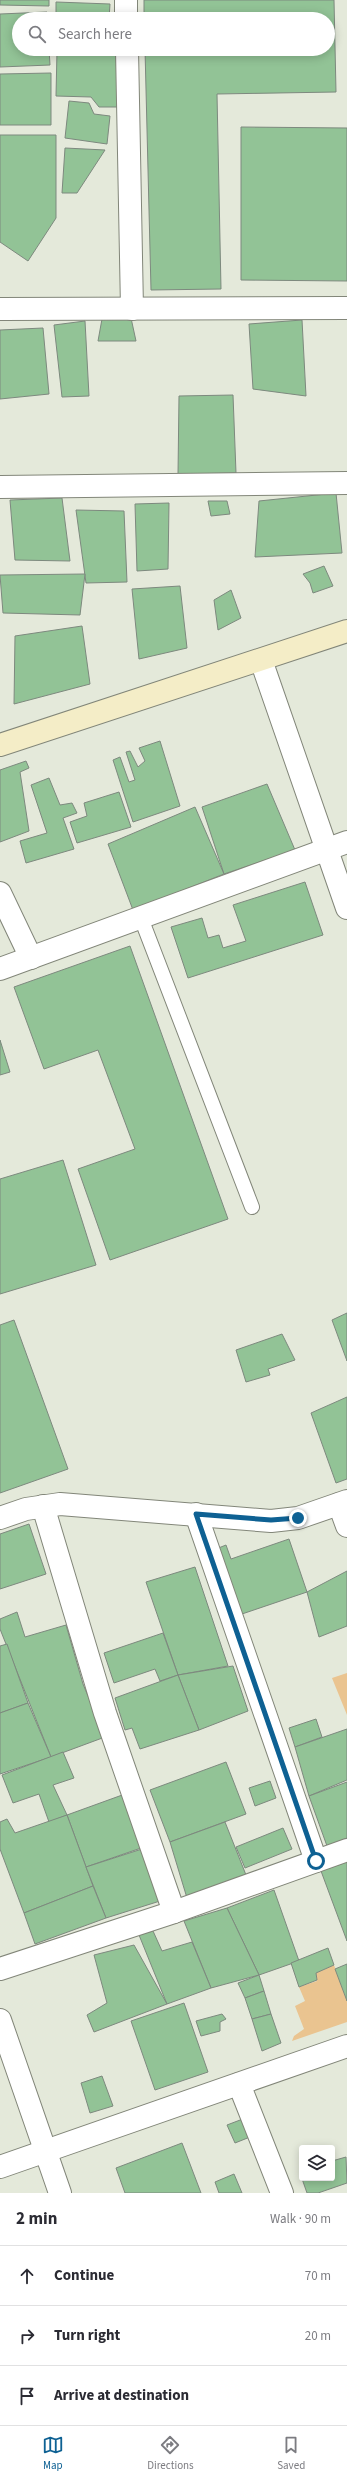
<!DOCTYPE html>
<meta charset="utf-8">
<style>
body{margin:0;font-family:"Source Sans 3",sans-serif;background:#f2f2f3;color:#2b2b33}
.controls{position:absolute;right:12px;bottom:12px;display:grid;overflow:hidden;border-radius:4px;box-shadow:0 2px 10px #0003}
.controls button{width:36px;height:36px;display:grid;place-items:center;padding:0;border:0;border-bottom:1px solid #e1e1e2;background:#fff;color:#2b2b33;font:20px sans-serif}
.stop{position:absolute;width:12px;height:12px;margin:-9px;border:3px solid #0e6193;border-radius:50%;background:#fff}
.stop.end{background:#0e6193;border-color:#fff;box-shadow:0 1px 4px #0008}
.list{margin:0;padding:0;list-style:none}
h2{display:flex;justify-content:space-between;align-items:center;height:52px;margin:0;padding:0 16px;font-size:17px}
h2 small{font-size:13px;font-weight:400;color:#7c7c81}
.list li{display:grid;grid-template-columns:26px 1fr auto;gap:12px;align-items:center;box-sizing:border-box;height:60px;padding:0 16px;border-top:1px solid #e1e1e2}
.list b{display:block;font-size:15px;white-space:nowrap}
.list em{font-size:13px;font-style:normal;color:#7c7c81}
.icon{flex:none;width:22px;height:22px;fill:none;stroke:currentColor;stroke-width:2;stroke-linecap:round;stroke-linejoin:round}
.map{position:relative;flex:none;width:347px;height:2193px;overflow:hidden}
.search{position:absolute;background:#fff;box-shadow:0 2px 10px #0003;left:12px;right:12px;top:12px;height:44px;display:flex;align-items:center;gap:10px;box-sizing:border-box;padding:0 14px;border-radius:22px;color:#7c7c81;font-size:15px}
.sheet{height:232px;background:#fff}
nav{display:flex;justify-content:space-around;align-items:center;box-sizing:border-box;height:56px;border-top:1px solid #e1e1e2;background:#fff;font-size:11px;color:#7c7c81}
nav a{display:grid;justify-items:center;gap:2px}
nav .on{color:#0e6193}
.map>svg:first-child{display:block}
.green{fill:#eac490}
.building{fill:#92c396;stroke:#7d897e}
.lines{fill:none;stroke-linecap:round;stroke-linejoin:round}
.lane-casing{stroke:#828679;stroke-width:16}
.street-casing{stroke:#828679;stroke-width:24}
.secondary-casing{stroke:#828679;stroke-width:24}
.lane{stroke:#fff;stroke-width:14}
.street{stroke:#fff;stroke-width:22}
.secondary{stroke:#f4edc7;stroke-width:22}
.route{stroke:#0e6193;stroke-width:5}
</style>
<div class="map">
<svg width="347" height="2193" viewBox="0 0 347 2193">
<rect width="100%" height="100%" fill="#e4e9da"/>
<!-- green -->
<g class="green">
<polygon points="347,1673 347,1715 332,1678"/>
<polygon points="334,1965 347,2001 347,2022 292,2041 294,2036 304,2029 295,2006 305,2001 299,1987 317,1981 316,1973"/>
</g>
<!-- building -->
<g class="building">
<polygon points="0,0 49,0 49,6 0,5"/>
<polygon points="144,0 334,0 336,92 217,94 221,289 151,290 145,49 328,49 328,19 144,19"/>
<polygon points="56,2 110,4 109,19 56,19"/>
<polygon points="47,12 48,19 19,19 19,49 49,49 50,65 0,67 0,14"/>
<polygon points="57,51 119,52 117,107 99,107 91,97 56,96"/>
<polygon points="51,73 51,125 0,125 0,74"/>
<polygon points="69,101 89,103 94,114 110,116 107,144 65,138"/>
<polygon points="241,127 347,128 347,281 241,280"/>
<polygon points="0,135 56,135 56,218 28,261 0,242"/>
<polygon points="65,148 105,150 77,193 62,193"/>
<polygon points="131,318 136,341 98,341 102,319"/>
<polygon points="302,320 306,396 253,389 249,324"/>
<polygon points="85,321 89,396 62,397 54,325"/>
<polygon points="43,328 49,394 0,399 0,330"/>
<polygon points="233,395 236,473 178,474 179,396"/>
<polygon points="336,493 342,553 255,557 259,501"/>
<polygon points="62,498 70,561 15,560 10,500"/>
<polygon points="208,501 227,501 230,514 211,516"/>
<polygon points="169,503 168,569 137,571 135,504"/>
<polygon points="76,510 124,511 127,582 86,583"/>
<polygon points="324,566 333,586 313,593 310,583 303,574"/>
<polygon points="85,574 80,615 3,613 0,575"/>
<polygon points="180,586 187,648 139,659 132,589"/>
<polygon points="231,590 241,618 218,630 214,600"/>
<polygon points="82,626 90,684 14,704 15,636"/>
<polygon points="160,741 180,806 133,822 113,760 120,757 129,782 135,780 126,752 130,751 138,767 145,761 139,748"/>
<polygon points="26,761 29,768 20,772 29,831 0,842 0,770"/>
<polygon points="49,778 60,805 72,803 77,813 63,818 74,849 26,863 20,841 47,833 31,785"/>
<polygon points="267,784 295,850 224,874 202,807"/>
<polygon points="119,792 131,827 77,843 70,822 87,816 84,803"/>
<polygon points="195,807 224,874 133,910 108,844"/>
<polygon points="305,882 323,935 188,978 171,927 202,918 208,938 219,935 223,948 246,941 233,905"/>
<polygon points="130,946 228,1219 110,1260 78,1169 135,1149 98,1050 44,1069 14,987"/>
<polygon points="0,1040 10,1072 0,1075"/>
<polygon points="63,1160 96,1265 0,1294 0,1179"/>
<polygon points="347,1313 347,1361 332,1320"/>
<polygon points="14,1320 68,1469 0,1493 0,1325"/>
<polygon points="282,1334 295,1360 268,1369 270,1375 246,1382 236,1350"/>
<polygon points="347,1397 347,1479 336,1483 311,1413"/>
<polygon points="29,1524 46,1574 0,1589 0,1534"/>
<polygon points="289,1539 307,1592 239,1615 216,1549 226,1545 231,1559"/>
<polygon points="195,1567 228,1666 178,1675 146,1582"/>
<polygon points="347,1571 347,1626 319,1637 307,1592"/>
<polygon points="17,1612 25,1637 66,1625 83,1684 105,1737 51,1757 0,1629 0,1619"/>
<polygon points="163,1633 178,1675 160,1681 155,1669 114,1683 104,1653"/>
<polygon points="7,1644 28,1703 0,1713 0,1646"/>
<polygon points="233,1666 248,1711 199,1730 178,1675"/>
<polygon points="178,1675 199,1730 140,1749 132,1728 125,1730 115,1698"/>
<polygon points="28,1703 51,1757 0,1774 0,1713"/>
<polygon points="316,1719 322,1737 295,1747 289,1728"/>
<polygon points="347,1729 347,1780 309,1796 295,1747"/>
<polygon points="63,1752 74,1778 53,1785 67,1815 49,1822 39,1794 13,1803 2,1775"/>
<polygon points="226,1762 246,1814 170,1842 150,1790"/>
<polygon points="270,1781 276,1798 255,1806 249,1788"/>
<polygon points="347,1782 347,1838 327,1846 309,1796"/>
<polygon points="125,1794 144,1847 86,1867 67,1815"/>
<polygon points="67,1815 93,1886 24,1913 0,1849 0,1822 7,1819 15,1833"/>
<polygon points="225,1822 246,1875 187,1898 170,1842"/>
<polygon points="283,1828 292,1849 245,1868 236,1847"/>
<polygon points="145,1848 160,1901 106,1918 86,1867"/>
<polygon points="347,1862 347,1941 321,1871"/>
<polygon points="93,1886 106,1918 35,1944 24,1913"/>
<polygon points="274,1890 299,1961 259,1975 227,1908"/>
<polygon points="227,1908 259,1975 211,1988 184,1921"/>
<polygon points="153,1931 162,1951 192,1942 211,1988 167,2004 139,1935"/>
<polygon points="134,1945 167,2004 94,2032 87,2015 107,2003 94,1955"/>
<polygon points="328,1948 334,1965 316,1973 317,1980 299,1987 291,1963"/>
<polygon points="347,1964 347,2001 335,1969"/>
<polygon points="259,1975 264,1991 245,1998 238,1983"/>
<polygon points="264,1991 271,2014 252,2019 245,1998"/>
<polygon points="184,2003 208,2072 155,2090 131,2021"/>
<polygon points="222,2014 226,2019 220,2022 220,2031 201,2036 196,2021"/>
<polygon points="271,2014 281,2043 262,2051 252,2019"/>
<polygon points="102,2076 113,2106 90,2113 81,2083"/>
<polygon points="248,2117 255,2135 235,2143 227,2125"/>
<polygon points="182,2143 201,2193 125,2193 116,2168"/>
<polygon points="346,2157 347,2183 318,2193 307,2193 300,2173 302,2172 302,2178 332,2178 332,2161"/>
<polygon points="234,2174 242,2193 219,2193 215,2182"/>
</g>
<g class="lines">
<defs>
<polyline id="lane" points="141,918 252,1207"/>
<g id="street">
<polyline points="126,0 126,19"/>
<polyline points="127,49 132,309"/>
<polyline points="0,309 347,308"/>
<polyline points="0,487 347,483"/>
<polyline points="261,660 347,908"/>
<polyline points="0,893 31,958"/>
<polyline points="0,969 347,842"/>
<polyline points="339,1504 347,1526"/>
<polyline points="43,1506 105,1713 174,1912"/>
<polyline points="196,1514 316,1861"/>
<polyline points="0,1518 26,1509 60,1504 271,1521 298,1518 347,1501"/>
<polyline points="0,1969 174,1912 347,1850"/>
<polyline points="0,2020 60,2193"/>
<polyline points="239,2084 282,2193"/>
<polyline points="0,2167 347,2046"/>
</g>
<polyline id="secondary" points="0,745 347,631"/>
</defs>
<!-- lane casing -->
<use href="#lane" class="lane-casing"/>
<!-- street casing -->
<use href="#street" class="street-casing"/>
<!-- secondary casing -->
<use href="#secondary" class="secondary-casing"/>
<!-- lane -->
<use href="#lane" class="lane"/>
<!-- street -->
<use href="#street" class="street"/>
<!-- secondary -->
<use href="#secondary" class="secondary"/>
</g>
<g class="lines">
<!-- route -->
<polyline class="route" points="298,1518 271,1520 196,1514 316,1861"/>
</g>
</svg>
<div class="controls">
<button><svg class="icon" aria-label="layers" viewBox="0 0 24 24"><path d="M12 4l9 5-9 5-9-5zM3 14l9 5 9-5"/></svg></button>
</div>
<div class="stop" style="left:316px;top:1861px"></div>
<div class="stop end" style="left:298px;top:1518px"></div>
<div class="search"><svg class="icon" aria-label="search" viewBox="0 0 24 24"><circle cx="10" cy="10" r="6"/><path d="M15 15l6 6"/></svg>Search here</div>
</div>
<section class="sheet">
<h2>2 min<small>Walk · 90 m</small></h2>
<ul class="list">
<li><svg class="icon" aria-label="ahead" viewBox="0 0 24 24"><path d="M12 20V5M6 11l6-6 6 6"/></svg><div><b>Continue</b></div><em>70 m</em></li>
<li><svg class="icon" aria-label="right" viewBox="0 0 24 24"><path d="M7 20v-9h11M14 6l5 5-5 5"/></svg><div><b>Turn right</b></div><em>20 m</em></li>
<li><svg class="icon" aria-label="arrive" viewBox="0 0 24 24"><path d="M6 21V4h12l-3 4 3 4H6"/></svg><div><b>Arrive at destination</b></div></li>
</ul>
</section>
<nav>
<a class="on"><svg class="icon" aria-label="map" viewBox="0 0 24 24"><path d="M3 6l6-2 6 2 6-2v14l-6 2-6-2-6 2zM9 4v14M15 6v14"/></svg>Map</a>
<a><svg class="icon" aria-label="directions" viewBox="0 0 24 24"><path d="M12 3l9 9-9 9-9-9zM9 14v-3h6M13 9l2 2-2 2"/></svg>Directions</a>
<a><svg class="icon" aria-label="saved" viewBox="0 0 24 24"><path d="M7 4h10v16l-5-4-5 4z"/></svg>Saved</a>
</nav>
